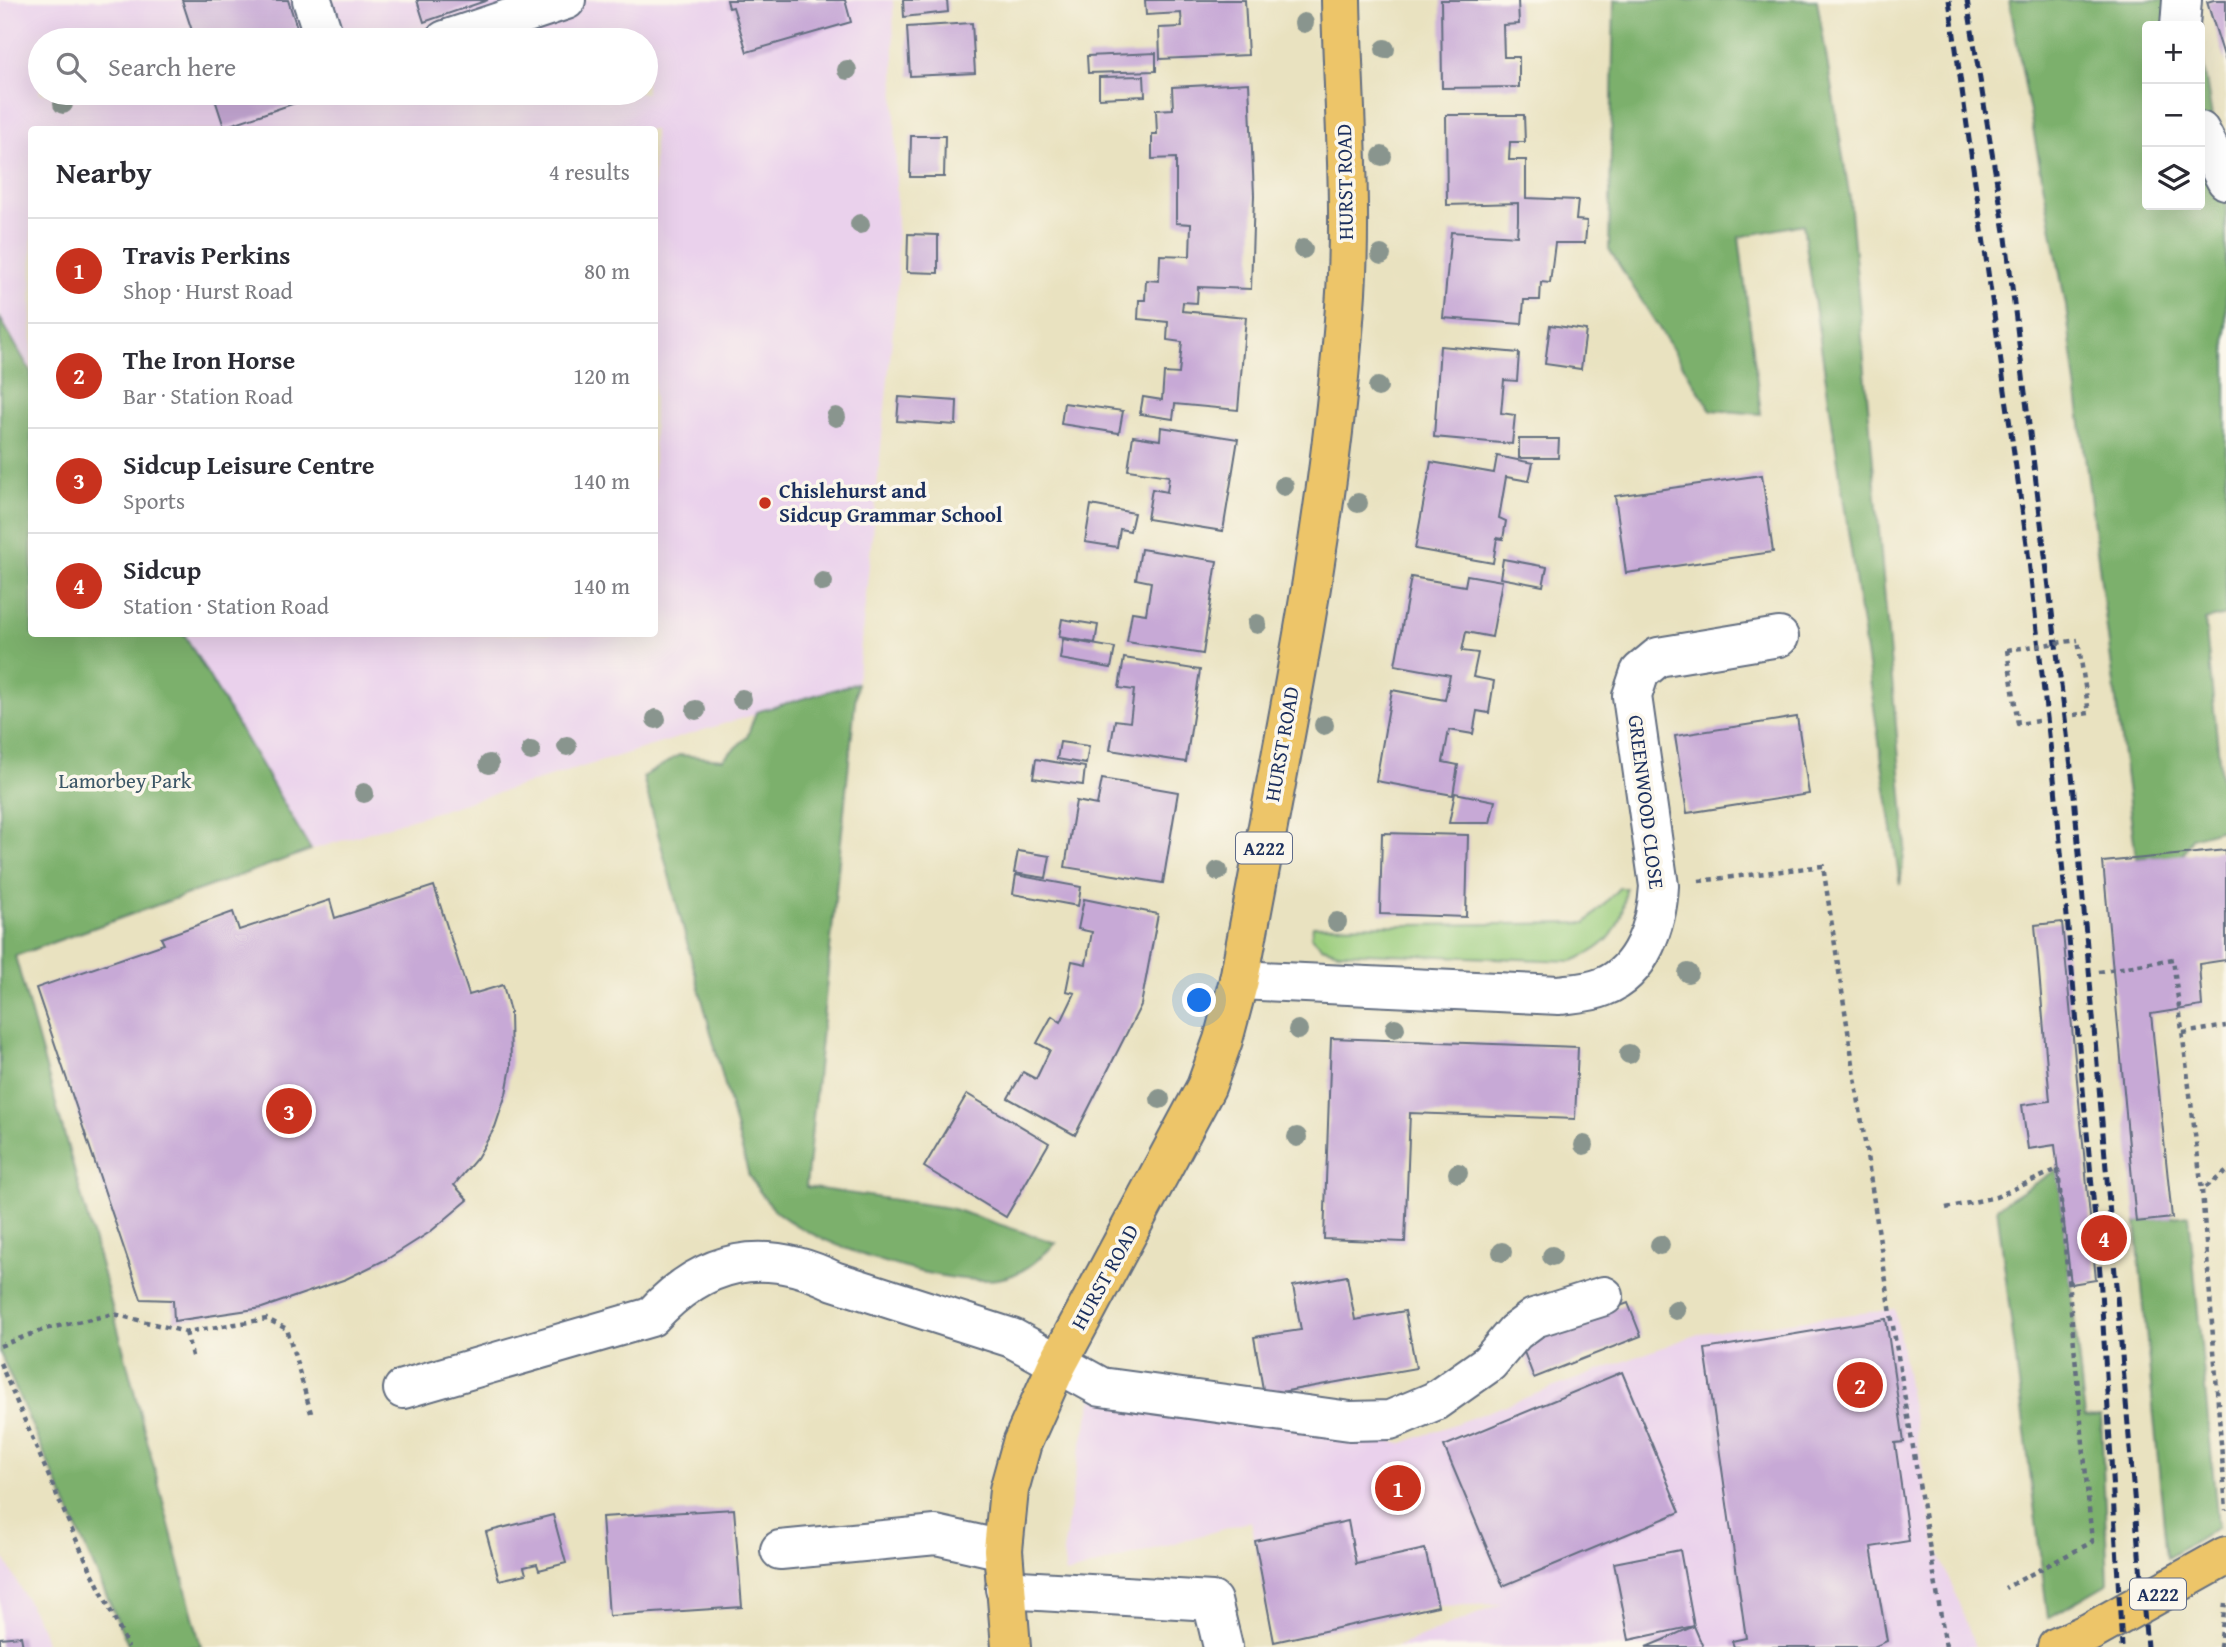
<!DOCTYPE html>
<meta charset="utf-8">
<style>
body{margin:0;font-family:"Gentium Book Plus",serif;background:#f2f2f3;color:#2b2b33}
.controls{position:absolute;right:21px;top:21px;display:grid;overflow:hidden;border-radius:7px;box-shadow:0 7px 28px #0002}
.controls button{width:63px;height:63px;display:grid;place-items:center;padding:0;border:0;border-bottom:2px solid #e1e1e2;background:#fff;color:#2b2b33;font:35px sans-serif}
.you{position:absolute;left:1200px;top:1001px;width:24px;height:24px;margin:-18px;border:5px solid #fff;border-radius:50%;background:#1a73e8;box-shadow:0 0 0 10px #1a73e833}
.badge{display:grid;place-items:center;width:46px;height:46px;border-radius:50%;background:#c8321e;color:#fff;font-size:23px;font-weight:700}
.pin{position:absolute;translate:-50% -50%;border:4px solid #fff;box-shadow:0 2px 7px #0006}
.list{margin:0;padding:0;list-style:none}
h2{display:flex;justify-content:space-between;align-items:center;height:91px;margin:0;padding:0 28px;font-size:30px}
h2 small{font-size:23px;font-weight:400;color:#7c7c81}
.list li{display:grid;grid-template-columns:46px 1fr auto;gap:21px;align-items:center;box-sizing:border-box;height:105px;padding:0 28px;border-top:2px solid #e1e1e2}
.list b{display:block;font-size:26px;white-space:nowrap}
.list p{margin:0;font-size:23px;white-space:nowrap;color:#7c7c81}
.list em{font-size:23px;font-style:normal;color:#7c7c81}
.icon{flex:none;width:38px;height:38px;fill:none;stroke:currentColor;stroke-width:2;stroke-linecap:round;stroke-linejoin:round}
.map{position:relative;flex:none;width:2226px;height:1647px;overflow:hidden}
.search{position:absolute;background:#fff;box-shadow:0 7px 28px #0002;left:28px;top:28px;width:630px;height:77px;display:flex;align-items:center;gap:18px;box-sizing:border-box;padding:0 24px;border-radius:38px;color:#7c7c81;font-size:26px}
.panel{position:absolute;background:#fff;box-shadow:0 7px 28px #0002;left:28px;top:126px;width:630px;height:511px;border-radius:7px}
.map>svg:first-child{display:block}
.built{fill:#ead1ec;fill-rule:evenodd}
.green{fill:#9bcd7d;stroke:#5b7e6e;stroke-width:2}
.forest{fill:#7cb06c;stroke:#4c7065;stroke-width:2}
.building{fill:#c7a9d6}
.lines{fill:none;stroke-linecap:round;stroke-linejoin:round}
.minor-casing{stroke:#636e80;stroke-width:42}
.major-casing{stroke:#636e80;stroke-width:42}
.path{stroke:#636e80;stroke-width:4.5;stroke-dasharray:5 5;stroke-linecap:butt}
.minor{stroke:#fff;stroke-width:38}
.major{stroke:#edc569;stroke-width:38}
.rail{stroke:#1b2f5e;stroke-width:5;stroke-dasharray:10 5;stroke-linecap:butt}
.path-bridge{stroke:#636e80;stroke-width:4.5;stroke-dasharray:5 5;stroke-linecap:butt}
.tree{fill:#89958e}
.poi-dot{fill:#c8321e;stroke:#fbf7ec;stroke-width:2.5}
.labels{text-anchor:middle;stroke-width:7;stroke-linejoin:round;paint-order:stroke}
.shield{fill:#fbf7ec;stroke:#5e6b89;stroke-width:2}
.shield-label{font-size:19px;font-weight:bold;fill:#1b2f5e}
.street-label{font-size:21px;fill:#1b2f5e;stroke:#fbf7ec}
.poi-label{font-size:21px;font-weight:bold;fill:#1b2f5e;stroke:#fbf7ec;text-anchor:start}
.park-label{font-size:21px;fill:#3b5666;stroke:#fbf7ec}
</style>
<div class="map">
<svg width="2226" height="1647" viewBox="0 0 2226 1647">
<rect width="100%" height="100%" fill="#fbf7ec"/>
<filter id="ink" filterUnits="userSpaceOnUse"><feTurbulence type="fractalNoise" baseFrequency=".0143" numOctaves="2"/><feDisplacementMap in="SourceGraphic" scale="14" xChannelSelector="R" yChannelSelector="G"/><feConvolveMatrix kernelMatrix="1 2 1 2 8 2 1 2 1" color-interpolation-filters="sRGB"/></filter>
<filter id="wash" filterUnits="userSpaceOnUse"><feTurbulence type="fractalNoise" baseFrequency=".00686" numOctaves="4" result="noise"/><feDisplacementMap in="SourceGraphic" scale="28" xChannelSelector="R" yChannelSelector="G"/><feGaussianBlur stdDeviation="1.57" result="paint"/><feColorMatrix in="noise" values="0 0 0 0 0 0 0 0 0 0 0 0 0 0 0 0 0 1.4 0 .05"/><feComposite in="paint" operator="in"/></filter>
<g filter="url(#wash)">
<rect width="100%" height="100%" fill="#e9e2c0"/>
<!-- built -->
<g class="built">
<path d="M 0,0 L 893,0 L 898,280 L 857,683 L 311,850 L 184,634 L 654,634 L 654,130 L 32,130 L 31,372 L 0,318 ZM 40,40 L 646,40 L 646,93 L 40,93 Z"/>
<polygon points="1895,1309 1935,1543 1976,1647 1396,1647 1501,1604 1436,1606 1274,1642 1251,1521 1066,1574 1063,1553 1077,1463 1093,1397 1403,1443 1701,1333"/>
<polygon points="0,1550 42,1629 47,1647 0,1647"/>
</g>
<!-- green -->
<path class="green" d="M 1619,888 L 1626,888 C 1622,928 1611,946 1572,961 L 1338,952 L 1322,947 L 1311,936 L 1313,926 L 1586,923 Z"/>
<!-- forest -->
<g class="forest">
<polygon points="1614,0 1817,0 1850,199 1906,840 1900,884 1803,224 1739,237 1761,414 1711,410 1609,249"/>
<polygon points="2009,0 2194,0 2198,26 2147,26 2147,205 2200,205 2200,42 2226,205 2226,615 2205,620 2226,828 2192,838 2182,856 2136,858 2066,306"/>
<polygon points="0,318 31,372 32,634 184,634 311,850 15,956 114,1314 201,1647 129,1647 0,1353"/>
<path d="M 857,683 L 806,1187 L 950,1208 L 1056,1243 C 1038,1260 1023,1275 998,1279 C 944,1287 821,1247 779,1214 C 767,1205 758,1188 749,1176 L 643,777 L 679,755 L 723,759 L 747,737 L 756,712 Z"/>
<polygon points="2058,1169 2085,1417 2101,1416 2108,1583 2048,1618 1997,1207"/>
<polygon points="2189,1215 2218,1527 2167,1558 2136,1222"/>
</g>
<g id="blocks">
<!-- building -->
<g class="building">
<polygon points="182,0 288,0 301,40 195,40"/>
<polygon points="417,0 488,0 424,22"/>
<polygon points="727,0 845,0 851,22 747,52 733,7 729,8"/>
<polygon points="903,0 947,0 948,12 904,17"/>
<polygon points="1145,0 1245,0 1248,55 1160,59 1159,28 1182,27 1181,13 1146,15"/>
<polygon points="1441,0 1518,0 1519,24 1503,25 1504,57 1519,57 1519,87 1442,88"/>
<polygon points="2214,0 2226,0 2226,62 2207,2"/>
<polygon points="972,23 975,73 910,76 907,27"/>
<polygon points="1156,53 1156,71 1088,73 1087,56"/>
<polygon points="1144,76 1145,96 1099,98 1099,77"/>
<polygon points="1249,83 1254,195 1251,289 1198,287 1197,303 1183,302 1182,311 1246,317 1238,410 1175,404 1173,419 1140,414 1143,397 1162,400 1164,373 1179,374 1182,342 1167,340 1168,322 1138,319 1139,300 1145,300 1146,280 1159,281 1160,255 1190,256 1191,224 1176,223 1176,158 1152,159 1152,134 1157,134 1156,110 1173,109 1172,87"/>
<polygon points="213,93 318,93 319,95 224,127"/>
<polygon points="1446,115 1524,115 1525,142 1510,142 1509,160 1526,160 1526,198 1578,200 1576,220 1587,221 1585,243 1555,243 1550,283 1541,282 1540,300 1524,300 1522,324 1443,318 1451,232 1517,236 1518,220 1518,203 1447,205"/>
<polygon points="911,136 945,136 944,177 910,177"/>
<polygon points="908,234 938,235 938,273 907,272"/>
<polygon points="1550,325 1586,330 1581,369 1545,364"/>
<polygon points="1440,346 1519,353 1517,381 1504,380 1501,413 1515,415 1512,444 1434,437"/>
<polygon points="899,397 957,401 956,425 897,421"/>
<polygon points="1064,403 1123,411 1119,433 1061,424"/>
<polygon points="1161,427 1238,439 1223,531 1147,519 1152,489 1167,492 1169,476 1128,470 1133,436 1160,440"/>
<polygon points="1519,439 1559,439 1558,458 1519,458"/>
<polygon points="1497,456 1533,463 1529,481 1506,477 1499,518 1506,521 1503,539 1497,538 1493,563 1415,549 1431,462 1494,473"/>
<polygon points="1762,475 1773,552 1626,573 1615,496"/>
<polygon points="1091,505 1134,513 1130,531 1120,529 1117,547 1085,542"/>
<polygon points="1141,549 1217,561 1203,654 1127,642 1132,612 1146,614 1151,582 1136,579"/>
<polygon points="1503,559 1547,567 1543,586 1500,578"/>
<polygon points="1467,575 1502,581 1492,637 1466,632 1462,651 1478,653 1473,677 1494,681 1489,713 1477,711 1473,734 1449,730 1443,762 1458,765 1453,795 1376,781 1392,690 1445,700 1450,675 1395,665 1411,577 1465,586"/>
<polygon points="1062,619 1098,625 1095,643 1059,637"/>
<polygon points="1063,639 1115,648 1111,668 1060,659"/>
<polygon points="1124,658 1200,670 1186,762 1110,750 1115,720 1130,722 1134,690 1119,688"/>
<polygon points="1797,717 1809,794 1687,813 1675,736"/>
<polygon points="1060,742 1089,746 1086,764 1057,759"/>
<polygon points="1036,759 1085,767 1083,785 1033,778"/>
<polygon points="1102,779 1178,792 1163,883 1065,867 1076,801 1097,805"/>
<polygon points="1455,793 1495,801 1490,823 1449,823"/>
<polygon points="1382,833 1468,835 1466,917 1380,914"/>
<polygon points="2226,850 2226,960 2199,964 2202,1006 2151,1014 2172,1218 2136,1222 2103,862"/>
<polygon points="1018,851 1050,856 1046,878 1014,873"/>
<polygon points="1016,875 1081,887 1078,906 1013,894"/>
<polygon points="434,886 469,995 503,985 510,1012 511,1067 506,1094 495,1127 477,1158 454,1185 468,1200 430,1232 389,1258 346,1279 262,1308 174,1321 173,1300 141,1299 36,988 164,944 161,938 233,912 239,930 330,900 335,918"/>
<polygon points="1084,899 1158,914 1141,1005 1075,1135 1008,1098 1023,1072 1036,1079 1050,1050 1037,1043 1052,1016 1061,1022 1075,993 1066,991 1072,961 1086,964 1092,932 1078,929"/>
<polygon points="2062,922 2096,1280 2071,1284 2055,1145 2028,1149 2022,1105 2050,1101 2035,925"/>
<polygon points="1331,1038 1578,1047 1575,1119 1410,1113 1405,1242 1324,1239"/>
<polygon points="967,1094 1049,1143 1006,1217 924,1167"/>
<polygon points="1347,1276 1355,1320 1405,1311 1416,1368 1264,1395 1254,1337 1301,1330 1293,1286"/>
<polygon points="1628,1303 1641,1336 1534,1378 1521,1344"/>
<polygon points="1886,1319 1904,1442 1895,1443 1909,1541 1871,1547 1887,1641 1874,1647 1734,1647 1732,1641 1746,1638 1705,1349"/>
<polygon points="1622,1372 1680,1512 1503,1586 1444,1446"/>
<polygon points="734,1509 742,1607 609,1616 602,1517"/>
<polygon points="553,1515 566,1563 539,1570 537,1564 524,1567 526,1574 499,1580 486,1532"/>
<polygon points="1348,1521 1356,1564 1425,1549 1438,1606 1274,1642 1255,1541"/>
<polygon points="1680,1550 1694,1626 1629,1640 1614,1563"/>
<polygon points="1694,1626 1703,1647 1646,1647 1663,1640"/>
<polygon points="21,1636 23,1647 0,1647 0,1638"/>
</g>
</g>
</g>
<g filter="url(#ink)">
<use href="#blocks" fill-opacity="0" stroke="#636e80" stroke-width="2"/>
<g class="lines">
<defs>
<g id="minor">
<polyline points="312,0 325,40"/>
<polyline points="2180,26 2182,0"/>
<polyline points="445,40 566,0"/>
<polyline points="2200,131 2226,180"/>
<path d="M 1239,980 L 1559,995 C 1574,993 1589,993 1603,987 C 1642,972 1657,924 1659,886 L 1632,696 L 1640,672 L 1658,657 L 1779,637"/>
<path d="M 403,1389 L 651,1317 C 704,1259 763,1246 834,1281 L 1012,1338 L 1101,1387 L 1350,1421 L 1390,1420 L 1435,1401 L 1489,1363 L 1515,1332 L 1534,1318 L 1604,1296"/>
<polyline points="780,1550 936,1535 1003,1550"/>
<polyline points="1005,1589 1212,1601 1223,1647"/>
</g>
<g id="major">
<path d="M 1011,1647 L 1003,1550 L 1009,1490 L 1022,1443 L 1057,1365 L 1206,1087 L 1223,1040 L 1239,980 C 1280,757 1329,533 1345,307 C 1353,205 1343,101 1341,0"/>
<polyline points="2057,1647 2090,1632 2226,1556"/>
</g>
</defs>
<!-- minor casing -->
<use href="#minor" class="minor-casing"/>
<!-- major casing -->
<use href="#major" class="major-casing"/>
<!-- path -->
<g class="path">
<polyline points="2007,650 2018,724 2038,721"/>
<polyline points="2074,715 2089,713 2078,640"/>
<polyline points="1699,881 1823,866 1891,1314 1946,1647"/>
<polyline points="2099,972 2173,959 2202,1190"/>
<polyline points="2183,1033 2226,1026"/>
<polyline points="2226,1172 2202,1190 2226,1510"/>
<polyline points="1946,1208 1996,1197 2058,1169 2092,1542 2005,1588"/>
<polyline points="186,1332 193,1360"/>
<polyline points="0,1346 45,1329 114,1314 186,1332 267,1319 287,1329 311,1413"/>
<polyline points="0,1363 75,1537 128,1647"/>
<polyline points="2220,1647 2225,1603"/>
</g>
<!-- minor -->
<use href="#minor" class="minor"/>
<!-- major -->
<use href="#major" class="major"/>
<!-- rail -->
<g class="rail">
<polyline points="1949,0 2027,544 2055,787 2100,1273 2122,1647"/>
<polyline points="1967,0 2006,238 2073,783 2147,1647"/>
</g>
<!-- path-bridge -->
<polyline class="path-bridge" points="2007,650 2078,640"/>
</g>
<!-- trees -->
<g class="tree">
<circle cx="1304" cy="23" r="10"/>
<circle cx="1385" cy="49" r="10"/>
<circle cx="847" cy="70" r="10"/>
<circle cx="63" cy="104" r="10"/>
<circle cx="1382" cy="156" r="10"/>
<circle cx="860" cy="224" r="10"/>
<circle cx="1303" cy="249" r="10"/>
<circle cx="1381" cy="255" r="10"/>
<circle cx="1378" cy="387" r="10"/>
<circle cx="836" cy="417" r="10"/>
<circle cx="1284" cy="486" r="10"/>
<circle cx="1358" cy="503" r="10"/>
<circle cx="823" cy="582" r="10"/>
<circle cx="1257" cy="624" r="10"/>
<circle cx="742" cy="699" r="10"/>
<circle cx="696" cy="710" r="10"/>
<circle cx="656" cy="719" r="10"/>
<circle cx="1324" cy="725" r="10"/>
<circle cx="567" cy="746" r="10"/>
<circle cx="531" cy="751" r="10"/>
<circle cx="489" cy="764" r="10"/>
<circle cx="364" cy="793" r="10"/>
<circle cx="1218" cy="871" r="10"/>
<circle cx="1337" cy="922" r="10"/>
<circle cx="1688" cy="973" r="10"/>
<circle cx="1395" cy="1028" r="10"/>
<circle cx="1298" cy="1030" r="10"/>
<circle cx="1629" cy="1054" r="10"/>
<circle cx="1160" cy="1099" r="10"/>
<circle cx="1297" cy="1137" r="10"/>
<circle cx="1584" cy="1145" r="10"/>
<circle cx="1458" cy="1173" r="10"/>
<circle cx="1660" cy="1245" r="10"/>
<circle cx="1502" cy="1252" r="10"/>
<circle cx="1552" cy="1256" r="10"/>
<circle cx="1676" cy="1310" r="10"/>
</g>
</g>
<!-- markers -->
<circle class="poi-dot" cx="765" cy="503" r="7"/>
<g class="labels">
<!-- shield labels -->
<g class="shield">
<rect x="1236" y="832.5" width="56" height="31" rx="5"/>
<rect x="2130" y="1578.5" width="56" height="31" rx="5"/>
</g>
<g class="shield-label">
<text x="1264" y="855">A222</text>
<text x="2158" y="1601">A222</text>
</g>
<!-- street labels -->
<g class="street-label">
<text transform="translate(1345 182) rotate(-91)" y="7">HURST ROAD</text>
<text transform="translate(1282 744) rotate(-80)" y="7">HURST ROAD</text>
<text transform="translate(1646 802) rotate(83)" y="7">GREENWOOD CLOSE</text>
<text transform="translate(1105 1277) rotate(-61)" y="7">HURST ROAD</text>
</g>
<!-- poi labels -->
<g class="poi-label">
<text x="779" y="498">Chislehurst and<tspan x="779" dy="24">Sidcup Grammar School</tspan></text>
</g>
<!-- park labels -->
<g class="park-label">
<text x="125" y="788">Lamorbey Park</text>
</g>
</g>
</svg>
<div class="controls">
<button>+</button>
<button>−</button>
<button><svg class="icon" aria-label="layers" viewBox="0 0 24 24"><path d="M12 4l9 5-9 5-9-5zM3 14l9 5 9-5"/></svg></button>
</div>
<div class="you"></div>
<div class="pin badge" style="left:1398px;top:1488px">1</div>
<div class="pin badge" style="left:1860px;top:1385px">2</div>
<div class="pin badge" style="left:289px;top:1111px">3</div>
<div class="pin badge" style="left:2104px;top:1238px">4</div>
<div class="search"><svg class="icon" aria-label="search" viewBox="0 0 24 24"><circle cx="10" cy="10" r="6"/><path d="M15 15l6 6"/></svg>Search here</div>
<section class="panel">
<h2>Nearby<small>4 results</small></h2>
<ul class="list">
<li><span class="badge">1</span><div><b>Travis Perkins</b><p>Shop · Hurst Road</p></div><em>80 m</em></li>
<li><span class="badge">2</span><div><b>The Iron Horse</b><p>Bar · Station Road</p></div><em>120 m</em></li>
<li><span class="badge">3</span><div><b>Sidcup Leisure Centre</b><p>Sports</p></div><em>140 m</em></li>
<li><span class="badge">4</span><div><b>Sidcup</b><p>Station · Station Road</p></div><em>140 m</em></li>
</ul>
</section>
</div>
